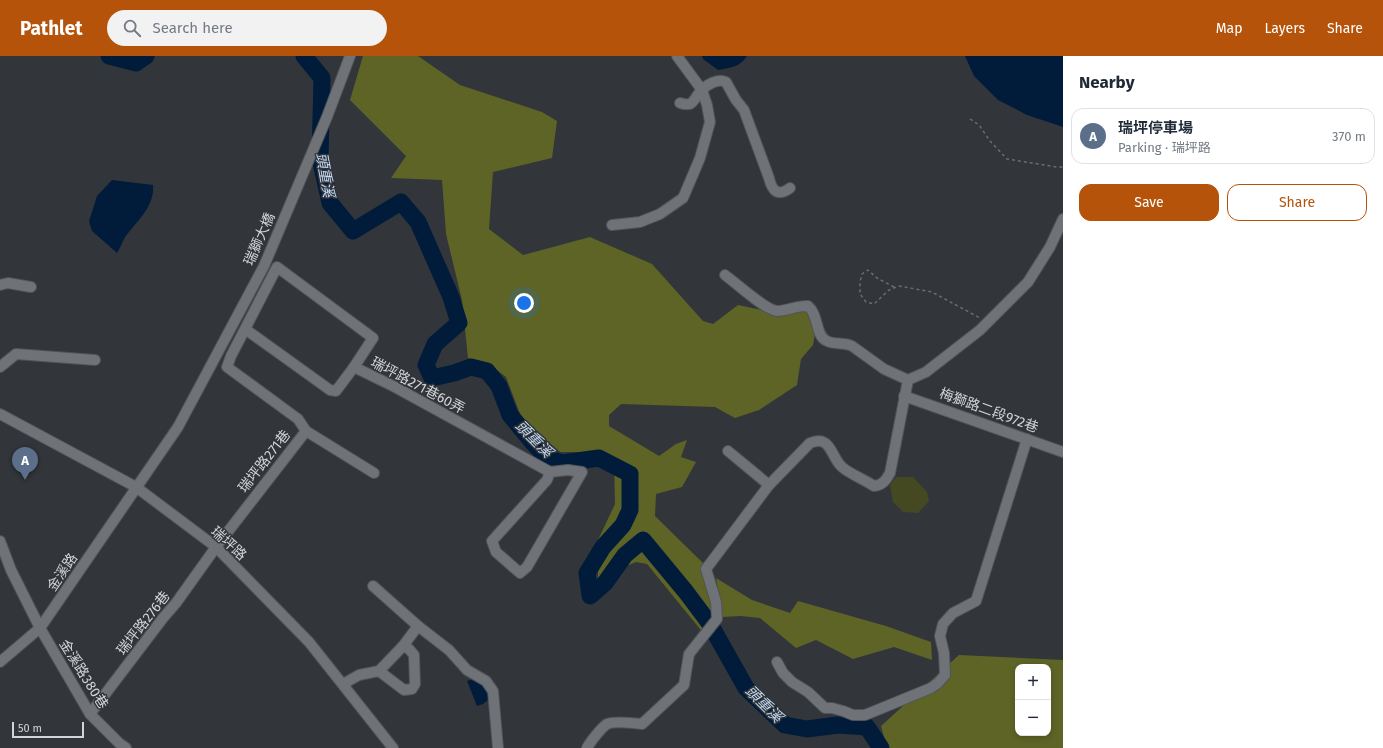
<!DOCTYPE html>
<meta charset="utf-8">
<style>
body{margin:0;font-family:"Fira Sans","Noto Sans TC",sans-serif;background:#f2f2f3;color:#1f2937}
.controls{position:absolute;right:12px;bottom:12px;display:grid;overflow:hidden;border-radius:8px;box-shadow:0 2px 6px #0003}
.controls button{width:36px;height:36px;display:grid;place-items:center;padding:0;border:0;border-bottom:1px solid #e0e1e3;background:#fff;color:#1f2937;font:20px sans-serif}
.scale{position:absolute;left:12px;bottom:10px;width:72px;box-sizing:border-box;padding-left:4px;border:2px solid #d2d4d7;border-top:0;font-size:11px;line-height:14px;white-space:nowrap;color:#d2d4d7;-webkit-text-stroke:3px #32353a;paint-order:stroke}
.you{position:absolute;left:524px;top:247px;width:14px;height:14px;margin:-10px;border:3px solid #fff;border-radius:50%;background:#1a73e8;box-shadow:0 0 0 6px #1a73e833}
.badge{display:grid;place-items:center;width:26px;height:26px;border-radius:50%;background:#b45309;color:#fff;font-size:13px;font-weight:700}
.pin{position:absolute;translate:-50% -33px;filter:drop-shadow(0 1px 2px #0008)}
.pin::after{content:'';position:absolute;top:21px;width:14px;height:12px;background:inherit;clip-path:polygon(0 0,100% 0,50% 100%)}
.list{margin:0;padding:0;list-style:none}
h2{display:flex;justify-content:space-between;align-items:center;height:52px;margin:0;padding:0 16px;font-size:17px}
h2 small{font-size:13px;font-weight:400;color:#747a83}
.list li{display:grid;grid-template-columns:26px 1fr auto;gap:12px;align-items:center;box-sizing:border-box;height:56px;margin:0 8px 8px;padding:0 8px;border:1px solid #e0e1e3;border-radius:12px}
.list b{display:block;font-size:15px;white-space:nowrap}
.list p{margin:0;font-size:13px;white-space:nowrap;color:#747a83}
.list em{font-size:13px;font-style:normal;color:#747a83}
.actions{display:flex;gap:8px;padding:12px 16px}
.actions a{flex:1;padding:9px 0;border:1px solid #b45309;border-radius:12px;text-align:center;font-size:14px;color:#b45309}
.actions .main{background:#b45309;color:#fff}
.icon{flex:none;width:22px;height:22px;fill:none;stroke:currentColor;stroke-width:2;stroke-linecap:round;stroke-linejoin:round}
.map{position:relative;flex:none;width:1063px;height:692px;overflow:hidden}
header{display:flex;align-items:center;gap:24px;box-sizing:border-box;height:56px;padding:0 20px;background:#b45309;color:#fff}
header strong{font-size:19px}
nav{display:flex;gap:22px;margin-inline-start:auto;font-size:14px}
.search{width:280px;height:36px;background:#f2f2f3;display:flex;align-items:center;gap:10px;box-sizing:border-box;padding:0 14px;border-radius:22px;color:#747a83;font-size:15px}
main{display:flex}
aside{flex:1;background:#fff}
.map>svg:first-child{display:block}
.green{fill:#454922}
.forest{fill:#5e6426;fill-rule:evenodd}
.water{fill:#011c3a}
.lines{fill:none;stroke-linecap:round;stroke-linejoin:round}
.river{stroke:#011c3a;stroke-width:17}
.minor-casing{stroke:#505458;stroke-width:12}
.path{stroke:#6b6d72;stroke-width:1.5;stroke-dasharray:3 3;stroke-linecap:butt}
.minor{stroke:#6f7378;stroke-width:10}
.labels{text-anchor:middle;stroke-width:3;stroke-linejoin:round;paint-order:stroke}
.street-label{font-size:14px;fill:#d2d4d7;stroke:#32353a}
.water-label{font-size:15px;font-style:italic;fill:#c3daf5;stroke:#32353a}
</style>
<header>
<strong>Pathlet</strong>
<div class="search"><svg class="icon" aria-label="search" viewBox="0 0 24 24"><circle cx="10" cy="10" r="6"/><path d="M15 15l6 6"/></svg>Search here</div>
<nav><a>Map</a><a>Layers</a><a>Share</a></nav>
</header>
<main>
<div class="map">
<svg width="1063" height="692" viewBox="0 0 1063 692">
<rect width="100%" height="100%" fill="#32353a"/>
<!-- green -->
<polygon class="green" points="896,421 913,421 927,436 929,445 918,457 903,456 893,446 890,429"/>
<!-- forest -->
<g class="forest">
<polygon points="363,0 418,0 460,29 542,56 557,65 552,102 493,116 489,173 523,199 590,181 652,208 703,265 713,268 738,249 776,257 801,252 807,255 816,272 813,289 801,303 797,329 759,354 735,362 715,351 621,348 609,359 609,370 659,400 676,388 687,384 681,401 696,406 682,431 656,438 655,460 706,510 712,554 704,578 647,508 636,506 598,522 598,484 615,448 614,402 595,396 560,396 522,363 506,321 488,307 468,302 462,244 446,178 442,124 391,122 406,100 350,44"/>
<polygon points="716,522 752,544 790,557 798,545 886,570 931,586 932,604 894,591 853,603 816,584 796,592 760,562 741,560 722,561"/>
<path d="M 959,599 L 1063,604 L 1063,692 L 887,692 L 881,670 ZM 1018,611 L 1048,611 L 1048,677 L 1018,677 Z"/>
</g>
<!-- water -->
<g class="water">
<path d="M 702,0 L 747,0 C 740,11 730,12 718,14 L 703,3 Z"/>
<polygon points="965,0 1063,0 1063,71 1027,59 998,44 974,20"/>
<path d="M 112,124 L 153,129 C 155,152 135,166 124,183 C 122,187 120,192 117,197 L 92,175 L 89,165 L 97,140 Z"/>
<polygon points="476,622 479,622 488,639 489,643 483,648 477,650 467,625"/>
</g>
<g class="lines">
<!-- river -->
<g class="river">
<polyline points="109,0 136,7 146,0"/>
<polyline points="304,0 322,22 320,102 330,147 353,175 401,146 418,166 451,241 459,267 435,288 426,309 432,322 454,317 471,311 487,315 499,330 510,359 534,388 548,402 562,407 599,402 630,418 630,454 623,469 603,491 587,517 590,540 605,527 625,499 643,484 686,536 710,568 746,632 785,669 807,673 838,669 867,671 881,692"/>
</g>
<defs>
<g id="minor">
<path d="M 680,47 C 683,48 686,49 690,48 C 694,46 697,39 700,36 C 706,29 717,22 726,26 L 736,44 L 744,54 L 769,122 C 772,135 778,141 790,132"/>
<polyline points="612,169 640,166 660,158 683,142 700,102 710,66 707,49 702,34 677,0"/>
<path d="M 725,219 C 736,227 765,254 777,255 C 788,255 797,249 808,250 C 819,259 815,280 827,285 C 835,289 844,286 852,290 L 884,313 L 908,324"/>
<polyline points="0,229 8,227 31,231"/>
<polyline points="0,311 16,298 95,304"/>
<polyline points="354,311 393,330 550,416 547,424 492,485 496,496 520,517 527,511 582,416 568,414 550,416"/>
<polyline points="904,340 1063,396"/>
<polyline points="0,358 136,431 216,491 309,586 393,692"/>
<polyline points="306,375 374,417"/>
<polyline points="728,395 769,429"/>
<polyline points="0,485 11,514 40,572 90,658 119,687 126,692"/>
<polyline points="418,570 449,594 467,614 486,625 493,635 498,692"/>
<polyline points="0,606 40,572 178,371 264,210 327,61 350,0"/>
<polyline points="777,606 783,617 792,626 808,636 825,652 832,652 843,655 853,659 865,659 931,632 938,627 945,619 944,597 940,580 943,568 953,557 976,545 1027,383"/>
<polyline points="379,615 404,634 412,633 415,628 414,599 409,593 403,590"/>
<polyline points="343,628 359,619 379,615 403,590 418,570 373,530"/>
<polyline points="90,658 163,562 176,547 216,491 306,375 298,363 227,311 231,300 277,211 373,282 354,311 336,335 330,334 245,273"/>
<path d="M 587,692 C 590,686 602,671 607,668 C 615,665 634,667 642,668 L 684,629 L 689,598 L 717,563 L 716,546 L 706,513 L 769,429 L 810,387 C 830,378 831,400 841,410 C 846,416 867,425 874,430 C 883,429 886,424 890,417 L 908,324 L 926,316 L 980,274 L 1028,226 L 1050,191 L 1063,163"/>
</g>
</defs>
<!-- minor casing -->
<use href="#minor" class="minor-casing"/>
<!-- path -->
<g class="path">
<polyline points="970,63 979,69 990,85 1007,103 1057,111 1063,111"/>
<polyline points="894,231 877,222 868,214 862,218 860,226 860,238 866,246 874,248 889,234 899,230 932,236 980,262"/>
</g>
<!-- minor -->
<use href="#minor" class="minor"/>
</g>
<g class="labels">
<!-- street labels -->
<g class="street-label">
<text transform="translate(259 183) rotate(-66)" y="5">瑞獅大橋</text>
<text transform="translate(418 329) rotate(28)" y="5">瑞坪路271巷60弄</text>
<text transform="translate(989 354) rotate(20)" y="5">梅獅路二段972巷</text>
<text transform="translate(264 405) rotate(-52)" y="5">瑞坪路271巷</text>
<text transform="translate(229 487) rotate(42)" y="5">瑞坪路</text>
<text transform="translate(62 516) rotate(-56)" y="5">金溪路</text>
<text transform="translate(143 567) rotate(-52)" y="5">瑞坪路276巷</text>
<text transform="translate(84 618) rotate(58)" y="5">金溪路380巷</text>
</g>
<!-- water labels -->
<g class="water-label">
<text transform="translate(325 119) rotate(80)" y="5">頭重溪</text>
<text transform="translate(534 383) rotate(45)" y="5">頭重溪</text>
<text transform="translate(764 648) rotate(45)" y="5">頭重溪</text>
</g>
</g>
</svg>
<div class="controls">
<button>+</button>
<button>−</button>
</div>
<div class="scale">50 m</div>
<div class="you"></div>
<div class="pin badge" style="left:25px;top:424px;background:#5c6f8a">A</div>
</div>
<aside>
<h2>Nearby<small></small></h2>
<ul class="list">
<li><span class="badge" style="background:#5c6f8a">A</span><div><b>瑞坪停車場</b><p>Parking · 瑞坪路</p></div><em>370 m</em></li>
</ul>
<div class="actions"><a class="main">Save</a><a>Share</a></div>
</aside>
</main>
